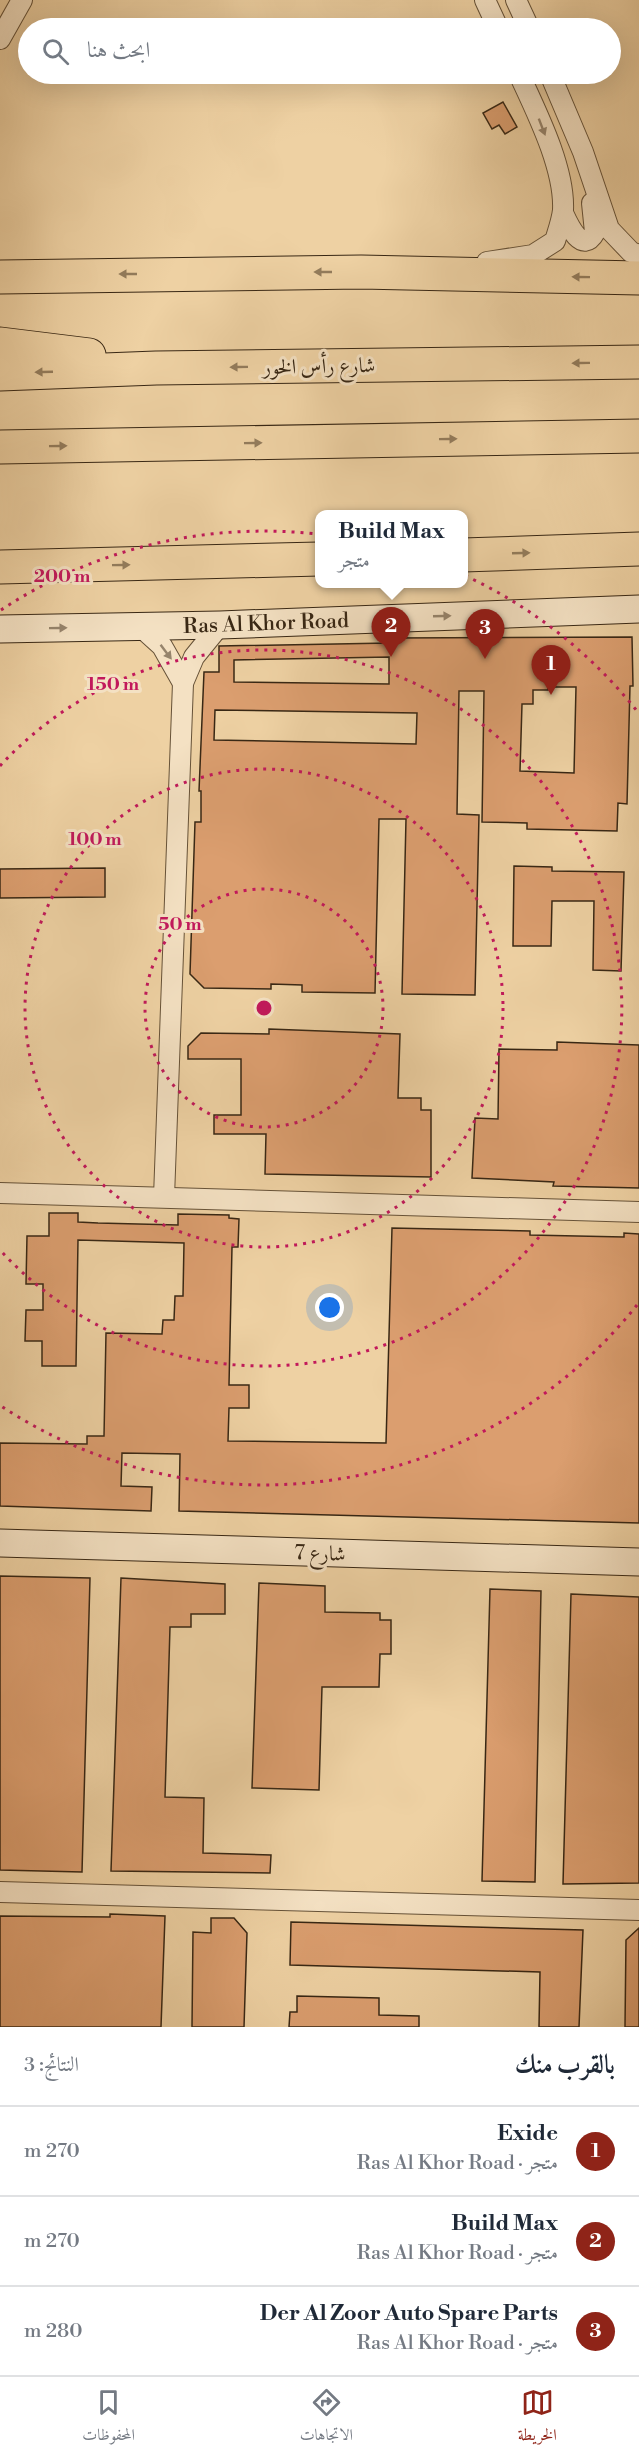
<!DOCTYPE html>
<html lang="ar">
<meta charset="utf-8">
<style>
body{margin:0;font-family:"Libre Bodoni",Amiri,serif;background:#f6f6f7;color:#1f2937;direction:rtl}
.you{position:absolute;left:330px;top:1308px;width:21px;height:21px;margin:-15px;border:4px solid #fff;border-radius:50%;background:#1a73e8;box-shadow:0 0 0 9px #1a73e833}
.badge{display:grid;place-items:center;width:39px;height:39px;border-radius:50%;background:#8f2418;color:#fff;font-size:20px;font-weight:700}
.pin{position:absolute;translate:-50% -50px;filter:drop-shadow(0 2px 3px #0008)}
.pin::after{content:'';position:absolute;top:32px;width:21px;height:18px;background:inherit;clip-path:polygon(0 0,100% 0,50% 100%)}
.popup{position:absolute;left:315px;top:510px;width:153px;height:78px;box-sizing:border-box;display:grid;place-content:center;border-radius:12px;background:#fff;filter:drop-shadow(0 2px 4px #0005);font-size:20px;white-space:nowrap;color:#747a83}
.popup b{font-size:22px;color:#1f2937}
.popup::after{content:'';position:absolute;left:50%;top:100%;margin-left:-12px;border:12px solid transparent;border-top-color:#fff}
.list{margin:0;padding:0;list-style:none}
h2{display:flex;justify-content:space-between;align-items:center;height:78px;margin:0;padding:0 24px;font-size:26px}
h2 small{font-size:20px;font-weight:400;color:#747a83}
.list li{display:grid;grid-template-columns:39px 1fr auto;gap:18px;align-items:center;box-sizing:border-box;height:90px;padding:0 24px;border-top:2px solid #e0e1e3}
.list b{display:block;font-size:22px;white-space:nowrap}
.list p{margin:0;font-size:20px;white-space:nowrap;color:#747a83}
.list em{font-size:20px;font-style:normal;color:#747a83}
.icon{flex:none;width:33px;height:33px;fill:none;stroke:currentColor;stroke-width:2;stroke-linecap:round;stroke-linejoin:round}
.map{position:relative;flex:none;width:639px;height:2027px;overflow:hidden;direction:ltr}
.search{position:absolute;background:#fff;box-shadow:0 6px 24px #0002;left:18px;right:18px;top:18px;height:66px;display:flex;align-items:center;gap:15px;box-sizing:border-box;padding:0 21px;border-radius:33px;color:#747a83;font-size:22px}
.sheet{height:348px;background:#fff}
nav{display:flex;justify-content:space-around;align-items:center;box-sizing:border-box;height:84px;border-top:2px solid #e0e1e3;background:#fff;font-size:16px;color:#747a83}
nav a{display:grid;justify-items:center;gap:3px}
nav .on{color:#8f2418}
.map>svg:first-child{display:block}
.building{fill:#db9e6f;stroke:#382714;stroke-width:1.5;fill-rule:evenodd}
.lines{fill:none;stroke-linecap:round;stroke-linejoin:round}
.street-casing{stroke:#665238;stroke-width:22}
.secondary-casing{stroke:#382714;stroke-width:29}
.highway-casing{stroke:#382714;stroke-width:35}
.street{stroke:#f4e1c3;stroke-width:20}
.secondary{stroke:#f4e1c3;stroke-width:27}
.highway{stroke:#eed1a3;stroke-width:33}
.oneway{fill:#96846c}
.oneway2{fill:#937c5c}
.ring{fill:none;stroke:#c2185b;stroke-width:3;stroke-dasharray:3 6}
.labels{text-anchor:middle;stroke-width:6;stroke-linejoin:round;paint-order:stroke}
.street-label{font-size:21px;fill:#382714;stroke:#f4e1c3}
.centre{fill:#c2185b;stroke:#f4e1c3;stroke-width:3}
.ring-label{font-size:18px;text-anchor:middle;font-weight:bold;fill:#c2185b;stroke:#f4e1c3;stroke-width:6;stroke-linejoin:round;paint-order:stroke}
</style>
<div class="map">
<svg width="639" height="2027" viewBox="0 0 639 2027">
<rect width="100%" height="100%" fill="#eed1a3"/>
<filter id="stains"><feTurbulence type="fractalNoise" baseFrequency=".00333" numOctaves="4"/><feColorMatrix values="0 0 0 0 .2 0 0 0 0 .09 0 0 0 0 .02 0 0 0 .5 -.17"/></filter>
<radialGradient id="worn" r=".72"><stop offset=".6" stop-color="#630" stop-opacity="0"/><stop offset="1" stop-color="#630" stop-opacity=".3"/></radialGradient>
<!-- building -->
<g class="building">
<polygon points="503,102 517,127 505,134 499,125 492,129 483,113"/>
<path d="M 632,637 L 633,686 L 630,686 L 627,804 L 618,803 L 617,831 L 527,829 L 527,823 L 482,822 L 484,691 L 459,691 L 457,814 L 479,815 L 475,995 L 402,994 L 406,819 L 379,819 L 375,993 L 302,992 L 302,985 L 271,984 L 271,989 L 204,988 L 190,974 L 195,822 L 201,822 L 201,791 L 199,791 L 204,672 L 219,672 L 219,646 L 389,643 L 389,638 ZM 389,657 L 389,684 L 234,682 L 234,660 ZM 548,687 L 576,687 L 574,773 L 520,771 L 522,704 L 533,704 L 533,690 L 548,690 ZM 215,710 L 417,713 L 416,744 L 214,740 Z"/>
<polygon points="514,866 552,867 552,871 624,872 621,971 593,970 594,901 552,901 551,946 513,946"/>
<polygon points="105,868 105,897 0,898 0,869"/>
<polygon points="269,1029 400,1034 398,1098 421,1098 421,1110 431,1110 431,1177 265,1174 266,1134 214,1134 214,1115 241,1115 241,1059 188,1059 188,1046 201,1033 269,1034"/>
<polygon points="557,1042 639,1045 639,1188 553,1186 554,1182 472,1178 475,1118 498,1119 499,1049 557,1050"/>
<polygon points="49,1213 78,1213 78,1222 98,1223 178,1225 178,1214 229,1215 229,1218 239,1219 238,1247 232,1247 229,1385 249,1385 249,1408 229,1408 228,1441 386,1443 392,1228 530,1231 530,1235 624,1237 624,1233 639,1234 639,1523 179,1511 180,1454 122,1453 121,1486 152,1487 151,1511 0,1506 0,1443 87,1444 87,1436 104,1436 106,1333 162,1334 163,1320 174,1320 175,1296 183,1296 184,1243 78,1240 76,1366 42,1366 42,1341 25,1341 26,1310 43,1310 43,1284 26,1284 27,1236 49,1236"/>
<polygon points="0,1576 90,1578 82,1872 0,1870"/>
<polygon points="121,1578 225,1584 225,1614 191,1614 191,1627 170,1627 165,1797 204,1798 203,1853 271,1855 270,1873 111,1871"/>
<polygon points="259,1583 325,1586 325,1612 380,1613 380,1620 391,1620 391,1654 380,1654 379,1687 322,1687 319,1790 252,1788"/>
<polygon points="490,1589 541,1591 535,1882 482,1881"/>
<polygon points="571,1594 639,1597 639,1883 563,1884"/>
<polygon points="110,1914 165,1916 161,2027 0,2027 0,1916 110,1917"/>
<polygon points="211,1918 234,1918 247,1933 244,2027 192,2027 193,1932 211,1933"/>
<polygon points="291,1922 583,1930 579,2027 539,2027 540,1972 290,1965"/>
<polygon points="639,1928 639,2027 625,2027 626,1940"/>
<polygon points="297,1996 379,1998 379,2015 419,2016 419,2027 289,2027 290,2012 297,2012"/>
</g>
<g class="lines">
<defs>
<g id="street">
<polyline points="485,0 498,28"/>
<polyline points="516,0 529,28"/>
<polyline points="0,39 22,0"/>
<polyline points="550,74 583,152 609,229 631,252 639,255"/>
<path d="M 563,213 C 568,224 582,256 595,232 L 592,203"/>
<path d="M 487,262 L 533,255 L 555,241 C 558,231 562,220 563,210 C 565,168 536,111 519,74"/>
<polyline points="141,627 162,646 183,683"/>
<polyline points="0,1193 639,1212"/>
<polyline points="164,1197 183,683 194,657 220,625"/>
<polyline points="0,1892 639,1910"/>
</g>
<g id="secondary">
<polyline points="0,629 220,625 639,609"/>
<polyline points="0,1543 639,1562"/>
</g>
<g id="highway">
<polyline points="0,277 361,272 639,278"/>
<polyline points="0,344 89,355"/>
<polyline points="0,374 156,368 639,362"/>
<polyline points="0,447 639,436"/>
<polyline points="463,555 639,549"/>
<polyline points="0,567 319,559"/>
</g>
</defs>
<!-- street casing -->
<use href="#street" class="street-casing"/>
<!-- secondary casing -->
<use href="#secondary" class="secondary-casing"/>
<!-- highway casing -->
<use href="#highway" class="highway-casing"/>
<!-- street -->
<use href="#street" class="street"/>
<!-- secondary -->
<use href="#secondary" class="secondary"/>
<!-- highway -->
<use href="#highway" class="highway"/>
</g>
<!-- one-way arrows -->
<defs><path id="oneway-solid" d="M-6-.8H1V-3.2L6.5 0L1 3.2V.8H-6Z" transform="scale(1.5)"/></defs>
<g class="oneway">
<use href="#oneway-solid" transform="translate(542 127) rotate(69)"/>
<use href="#oneway-solid" transform="translate(442 616) rotate(-2)"/>
<use href="#oneway-solid" transform="translate(58 628) rotate(-1)"/>
<use href="#oneway-solid" transform="translate(166 652) rotate(53)"/>
</g>
<g class="oneway2">
<use href="#oneway-solid" transform="translate(323 272) rotate(180)"/>
<use href="#oneway-solid" transform="translate(128 274) rotate(180)"/>
<use href="#oneway-solid" transform="translate(581 277) rotate(-179)"/>
<use href="#oneway-solid" transform="translate(581 363) rotate(179)"/>
<use href="#oneway-solid" transform="translate(239 367) rotate(179)"/>
<use href="#oneway-solid" transform="translate(44 372) rotate(178)"/>
<use href="#oneway-solid" transform="translate(448 439) rotate(-1)"/>
<use href="#oneway-solid" transform="translate(253 443) rotate(-1)"/>
<use href="#oneway-solid" transform="translate(58 446) rotate(-1)"/>
<use href="#oneway-solid" transform="translate(521 553) rotate(-2)"/>
<use href="#oneway-solid" transform="translate(121 565) rotate(-1)"/>
</g>
<!-- distance rings -->
<g class="ring">
<circle cx="264" cy="1008" r="119"/>
<circle cx="264" cy="1008" r="239"/>
<path d="M0 766A358 358 0 1 1 0 1250"/>
<path d="M637 1305A477 477 0 0 1 1 1406M1 610A477 477 0 0 1 637 711"/>
</g>
<g class="labels">
<!-- street labels -->
<g class="street-label">
<text transform="translate(319 366) rotate(-1)" y="7">شارع رأس الخور</text>
<text transform="translate(266 623) rotate(-2)" y="7">Ras Al Khor Road</text>
<text transform="translate(320 1553) rotate(2)" y="7">شارع 7</text>
</g>
</g>
<circle cx="264" cy="1008" r="9" class="centre"/>
<g class="ring-label">
<text x="62" y="582">200 m</text>
<text x="113" y="690">150 m</text>
<text x="95" y="845">100 m</text>
<text x="180" y="930">50 m</text>
</g>
<rect width="100%" height="100%" filter="url(#stains)"/>
<rect width="100%" height="100%" fill="url(#worn)"/>
</svg>
<div class="you"></div>
<div class="pin badge" style="left:551px;top:695px">1</div>
<div class="pin badge" style="left:391px;top:657px">2</div>
<div class="popup"><b>Build Max</b>متجر</div>
<div class="pin badge" style="left:485px;top:659px">3</div>
<div class="search"><svg class="icon" aria-label="search" viewBox="0 0 24 24"><circle cx="10" cy="10" r="6"/><path d="M15 15l6 6"/></svg>ابحث هنا</div>
</div>
<section class="sheet">
<h2>بالقرب منك<small>النتائج: 3</small></h2>
<ul class="list">
<li><span class="badge">1</span><div><b>Exide</b><p>متجر · Ras Al Khor Road</p></div><em>270 m</em></li>
<li><span class="badge">2</span><div><b>Build Max</b><p>متجر · Ras Al Khor Road</p></div><em>270 m</em></li>
<li><span class="badge">3</span><div><b>Der Al Zoor Auto Spare Parts</b><p>متجر · Ras Al Khor Road</p></div><em>280 m</em></li>
</ul>
</section>
<nav>
<a class="on"><svg class="icon" aria-label="map" viewBox="0 0 24 24"><path d="M3 6l6-2 6 2 6-2v14l-6 2-6-2-6 2zM9 4v14M15 6v14"/></svg>الخريطة</a>
<a><svg class="icon" aria-label="directions" viewBox="0 0 24 24"><path d="M12 3l9 9-9 9-9-9zM9 14v-3h6M13 9l2 2-2 2"/></svg>الاتجاهات</a>
<a><svg class="icon" aria-label="saved" viewBox="0 0 24 24"><path d="M7 4h10v16l-5-4-5 4z"/></svg>المحفوظات</a>
</nav>
